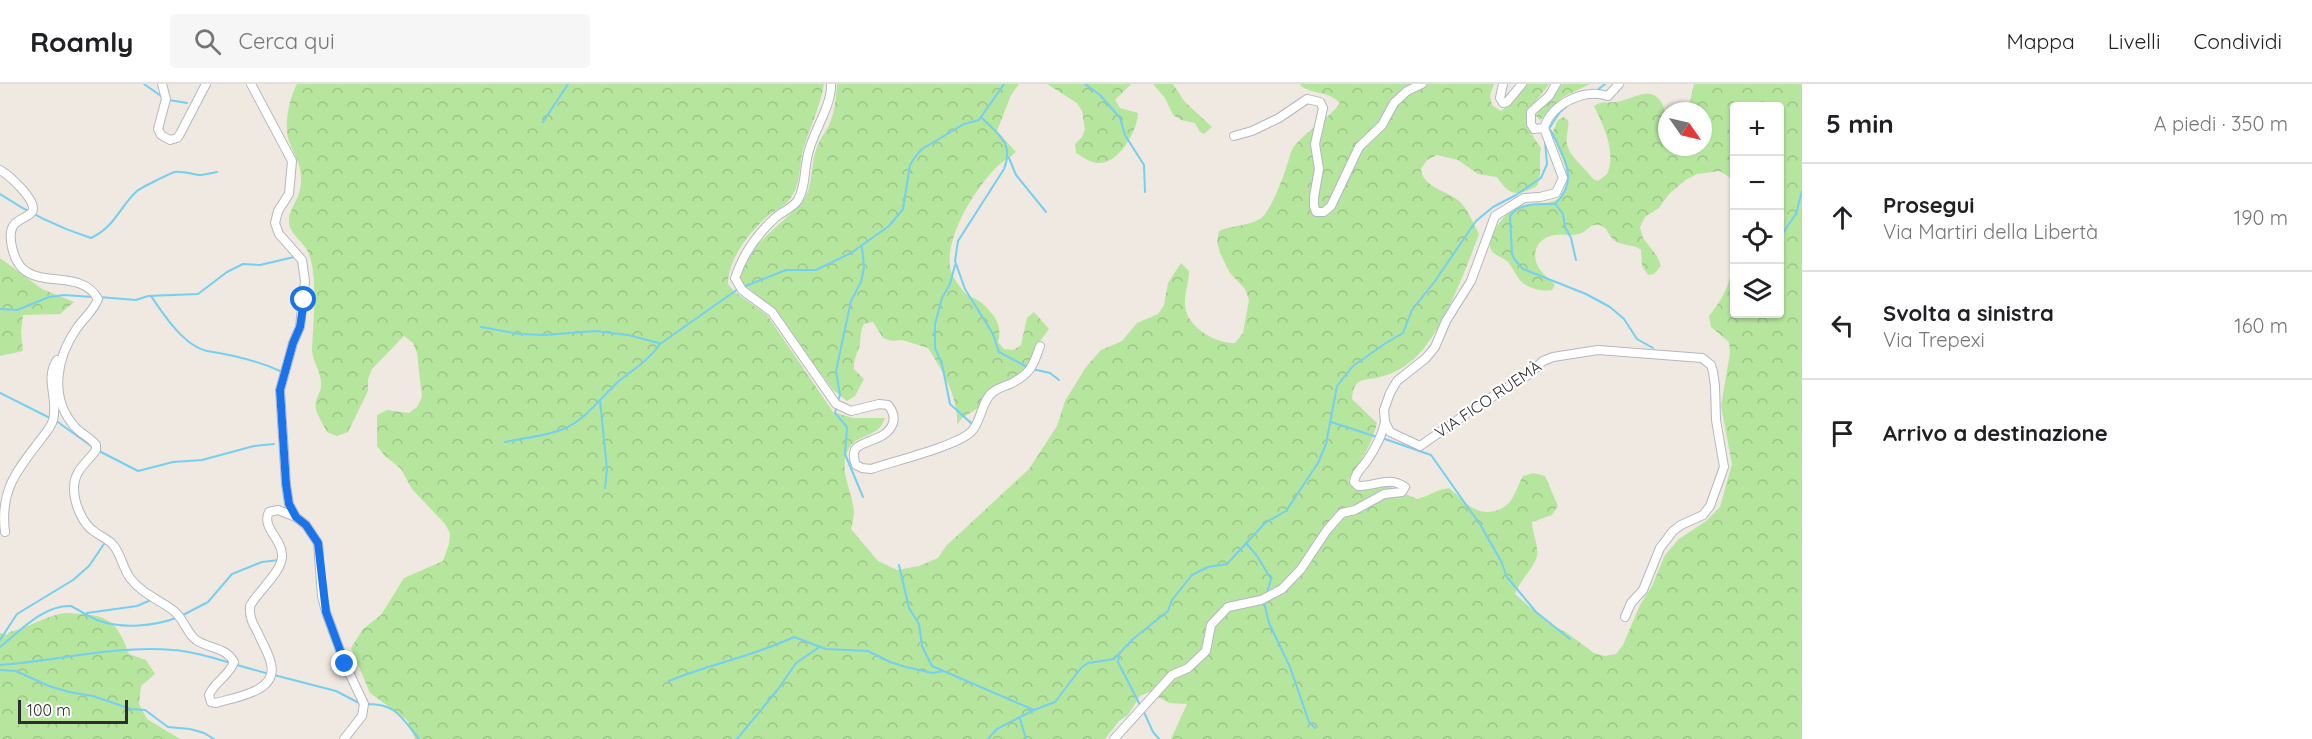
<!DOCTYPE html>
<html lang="it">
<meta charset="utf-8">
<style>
body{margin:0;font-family:Quicksand,sans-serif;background:#f6f6f6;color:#202124}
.controls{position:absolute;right:18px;top:18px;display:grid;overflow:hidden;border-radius:6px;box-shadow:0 2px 4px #0004}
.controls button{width:54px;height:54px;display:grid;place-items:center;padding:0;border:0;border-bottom:2px solid #e0e0e0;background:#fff;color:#202124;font:30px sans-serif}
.compass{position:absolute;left:1658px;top:18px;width:54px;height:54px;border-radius:50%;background:#fff;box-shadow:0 2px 4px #0004;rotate:124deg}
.scale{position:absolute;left:18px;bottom:15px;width:110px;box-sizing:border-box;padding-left:6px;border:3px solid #2e2e2e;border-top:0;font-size:16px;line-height:21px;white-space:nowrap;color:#2e2e2e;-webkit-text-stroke:4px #fff;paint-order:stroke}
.stop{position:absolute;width:18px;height:18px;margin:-14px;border:4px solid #1a73e8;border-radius:50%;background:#fff}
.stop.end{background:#1a73e8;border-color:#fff;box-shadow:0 2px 6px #0008}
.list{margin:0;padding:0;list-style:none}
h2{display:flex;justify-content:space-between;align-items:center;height:78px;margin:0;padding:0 24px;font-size:26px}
h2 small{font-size:20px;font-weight:400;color:#757577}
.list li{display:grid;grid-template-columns:39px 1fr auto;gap:18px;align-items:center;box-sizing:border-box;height:108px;padding:0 24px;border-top:2px solid #e0e0e0}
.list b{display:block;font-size:22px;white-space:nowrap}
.list p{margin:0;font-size:20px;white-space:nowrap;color:#757577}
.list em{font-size:20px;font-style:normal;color:#757577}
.icon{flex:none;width:33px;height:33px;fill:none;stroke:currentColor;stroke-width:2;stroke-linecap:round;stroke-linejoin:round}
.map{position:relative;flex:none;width:1802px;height:655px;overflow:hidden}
header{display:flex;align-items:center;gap:36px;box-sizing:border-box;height:84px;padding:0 30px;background:#fff;border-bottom:2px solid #e0e0e0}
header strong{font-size:28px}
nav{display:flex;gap:33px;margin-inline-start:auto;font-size:21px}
.search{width:420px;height:54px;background:#f6f6f6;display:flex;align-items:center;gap:15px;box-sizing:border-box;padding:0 21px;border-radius:6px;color:#757577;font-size:22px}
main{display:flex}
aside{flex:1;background:#fff}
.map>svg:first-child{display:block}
.forest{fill:url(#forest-crowns)}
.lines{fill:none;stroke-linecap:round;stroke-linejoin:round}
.stream{stroke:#75cff0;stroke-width:2}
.minor-casing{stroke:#b4b7c1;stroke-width:10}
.minor{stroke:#fff;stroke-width:8}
.route{stroke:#1a73e8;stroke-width:8}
.labels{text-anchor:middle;stroke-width:4.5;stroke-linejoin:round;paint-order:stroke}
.street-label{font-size:16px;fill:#2e2e2e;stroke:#fff}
</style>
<header>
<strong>Roamly</strong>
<div class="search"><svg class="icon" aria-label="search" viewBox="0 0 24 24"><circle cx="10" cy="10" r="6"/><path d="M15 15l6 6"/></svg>Cerca qui</div>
<nav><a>Mappa</a><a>Livelli</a><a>Condividi</a></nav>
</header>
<main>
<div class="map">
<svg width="1802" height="655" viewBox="0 0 1802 655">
<defs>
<pattern id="forest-crowns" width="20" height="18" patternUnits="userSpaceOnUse" patternTransform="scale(1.5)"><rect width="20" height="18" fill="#b6e59e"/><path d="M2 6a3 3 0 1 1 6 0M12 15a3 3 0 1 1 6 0" fill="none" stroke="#9dc588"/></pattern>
</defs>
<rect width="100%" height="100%" fill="#efe9e1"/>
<!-- forest -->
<g class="forest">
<path d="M 297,0 L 824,0 C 820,23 810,43 803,66 C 799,80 801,97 793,110 C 788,121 778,124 769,131 C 750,147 728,175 728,200 L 735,208 L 767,231 L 833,328 L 853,334 L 885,334 C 878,356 857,348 848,366 C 839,385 850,403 853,421 C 855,429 853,437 851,445 L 878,477 L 897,486 L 919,482 L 938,474 L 946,462 L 1029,385 L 1057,342 L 1065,317 L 1086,283 L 1101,266 L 1122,257 L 1137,239 L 1158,230 L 1164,221 L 1168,199 L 1181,179 L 1189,187 C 1189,199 1184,210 1185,221 C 1186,243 1216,260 1235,259 L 1243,249 L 1249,216 L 1245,205 L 1230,189 L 1220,169 L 1217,158 L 1219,147 C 1232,141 1248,142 1260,135 C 1270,129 1283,94 1287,81 C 1290,74 1290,66 1296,60 C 1308,46 1331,33 1340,19 C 1328,7 1317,11 1302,3 L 1300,0 L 1494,0 L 1490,11 L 1492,21 L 1501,27 L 1514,17 L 1527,0 L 1549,0 C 1528,29 1517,31 1541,64 C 1538,77 1543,90 1537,102 C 1516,113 1510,112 1497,93 L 1478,90 L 1458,76 L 1437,71 L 1427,76 L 1421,85 C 1422,103 1448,107 1459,117 C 1469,126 1473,140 1479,150 C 1466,185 1439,258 1409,279 C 1401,285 1390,291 1380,293 C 1362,297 1354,293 1352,315 L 1377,339 C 1372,361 1360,378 1348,396 L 1354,406 C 1366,408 1378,401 1390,403 C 1399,406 1408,412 1418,415 C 1429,412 1437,405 1449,404 C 1457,410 1466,421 1475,425 C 1489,432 1506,426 1513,413 C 1517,406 1519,399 1523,392 L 1534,389 L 1545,392 L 1558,422 L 1552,431 L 1532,438 C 1532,448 1539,462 1537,472 C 1534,484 1520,496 1515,510 L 1548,539 L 1567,549 L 1594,569 L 1605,572 L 1616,570 L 1623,561 L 1640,521 L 1652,502 L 1665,471 L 1679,455 L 1706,437 L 1720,423 L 1732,380 L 1721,322 L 1730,269 L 1729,258 L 1711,243 L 1709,232 C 1728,209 1732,193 1734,163 L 1734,230 L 1780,230 L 1780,22 L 1734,22 L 1734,104 L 1729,93 L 1720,87 L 1697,90 L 1687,95 L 1669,110 L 1659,124 L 1645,133 L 1640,143 L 1643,154 L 1657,172 L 1661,182 L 1654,190 L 1648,191 L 1642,182 L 1641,166 C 1634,160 1623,162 1615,157 C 1608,152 1608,143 1599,141 C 1590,139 1587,148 1579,150 C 1571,152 1563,150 1555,151 C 1535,154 1529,173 1542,188 C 1546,193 1551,196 1555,201 L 1552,206 C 1541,208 1526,204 1519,195 C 1515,190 1513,184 1509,179 C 1502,171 1484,171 1492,153 C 1514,100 1550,133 1564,108 C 1575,88 1555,67 1553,47 L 1558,36 L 1563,33 L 1568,36 C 1570,44 1565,51 1567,60 C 1570,74 1585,83 1593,95 L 1598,97 L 1607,90 C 1617,68 1603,41 1594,22 C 1601,16 1612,20 1621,17 C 1628,15 1636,11 1644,10 C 1670,7 1667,46 1667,63 L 1703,63 L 1703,27 L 1684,27 L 1690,17 L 1694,0 L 1802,0 L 1802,655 L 1171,655 L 1187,620 L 1169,619 L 1149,608 L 1140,612 L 1128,631 L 1119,637 L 1105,655 L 415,655 L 407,636 L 370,609 L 351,564 L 363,545 L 381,531 L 404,494 L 443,477 L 449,460 L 450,449 L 445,440 L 412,405 L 401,385 L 384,371 L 377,362 L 377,331 L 387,326 L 409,329 L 417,323 L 422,313 L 417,269 L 413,259 L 404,252 L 372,285 L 368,295 L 368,307 L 348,348 L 337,352 L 327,348 C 323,339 313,327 316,317 C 318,310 322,306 321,299 C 321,287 313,279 312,267 C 313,242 318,193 309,170 C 305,158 288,150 289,136 C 289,125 301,114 301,97 C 302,79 293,70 288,54 C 284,38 290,13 297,0 Z"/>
<path d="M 837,0 L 1019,0 L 1011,11 L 997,47 L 1016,68 C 1012,72 1006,75 1001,79 C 978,99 942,155 951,187 C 953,194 959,201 963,207 C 968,213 976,214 982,219 C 994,231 1003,240 998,258 L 1004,265 L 1013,266 L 1021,261 L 1027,234 L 1034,228 L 1049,245 L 1038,260 L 1034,272 L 1023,289 L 989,306 L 978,324 L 962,334 L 957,341 C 959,314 942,286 928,264 L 902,256 L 892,257 L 883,254 L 873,238 L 864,240 C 860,247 861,252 860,260 C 858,269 853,275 854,285 L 864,295 L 855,312 L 847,317 L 833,306 L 773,224 L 741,198 C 736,167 789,137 804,115 C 813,102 811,80 816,66 C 819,56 825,49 829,41 C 835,28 836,14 837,0 Z"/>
<path d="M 1047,0 L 1131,0 L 1115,16 L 1120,24 L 1138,29 C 1138,47 1118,80 1099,79 C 1090,79 1083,73 1076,69 L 1075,60 L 1082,53 L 1085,45 L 1082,27 L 1077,19 Z"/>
<polygon points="1153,0 1173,0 1185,18 1212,43 1204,50 1200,48 1195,39 1181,36 1173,31 1165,14"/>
<path d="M 1562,0 L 1590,0 L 1563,13 L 1540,36 L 1536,32 C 1541,21 1555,12 1562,0 Z"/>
<polygon points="0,174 42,205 74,218 60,230 23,231 21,249 23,267 0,272"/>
<path d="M 65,529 C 104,531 115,531 129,570 L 146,576 L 155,590 L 141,602 L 139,620 L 147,635 L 180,655 L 0,655 L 0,549 L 7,551 L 9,548 C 29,544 44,532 65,529 Z"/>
</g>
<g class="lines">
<!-- stream -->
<g class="stream">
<polyline points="144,0 161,12"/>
<polyline points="1085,0 1100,11 1120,34 1125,51 1144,81 1145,108"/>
<polyline points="1595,8 1605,0"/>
<polyline points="169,16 187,19"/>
<path d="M 982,34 C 999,51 1014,59 1004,85 L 958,157 L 955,177 L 965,205 L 993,250 L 999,268 L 1027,283"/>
<polyline points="543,38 568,0"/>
<path d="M 1548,44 L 1551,47 C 1564,73 1580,96 1555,120 C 1540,120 1520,118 1510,132 L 1512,169 L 1514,175 L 1523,185 L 1586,210 L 1610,223 L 1624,235 L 1637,255 L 1653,264"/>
<polyline points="1548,46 1560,28 1566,23"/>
<polyline points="1009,74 1016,91 1046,128"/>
<path d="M 0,110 C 27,128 60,144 91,154 C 116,142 120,122 137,107 C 140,104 171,89 175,88 C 183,87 191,90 199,91 C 205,91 211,89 217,88"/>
<polyline points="1556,121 1563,130 1565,143 1571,154 1576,176"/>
<polyline points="1780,153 1796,130 1802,107"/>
<polyline points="955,181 950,200 942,214 935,240 935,264 942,280 950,320 971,339"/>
<polyline points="743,203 786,186 816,186 851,169 889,142 903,125 910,81 915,73 922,65 964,40 979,36 1004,0"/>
<path d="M 151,212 C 163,230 184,262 207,267 C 233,271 256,276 280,287"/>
<polyline points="99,213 136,216 148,212 198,210 227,188 243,180 260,181 294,173"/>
<polyline points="0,225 17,226 49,213 64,211 93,213"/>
<polyline points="481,243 519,250 544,251 596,247 628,251 659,259"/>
<polyline points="1032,285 1050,289 1059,296"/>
<polyline points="0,309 50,334"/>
<polyline points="600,317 607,385 605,404"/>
<polyline points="838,317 840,311 836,287 851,217 861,198 864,184 862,163"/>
<polyline points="837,322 835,329 847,343 845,370 863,413"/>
<polyline points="55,336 94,364"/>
<polyline points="1331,338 1377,353"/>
<polyline points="1382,354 1431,371 1481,442 1501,477 1507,493 1536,528 1570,555"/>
<path d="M 505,358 C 523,354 547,352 563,345 C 587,335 601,313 619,297 C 634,285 649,276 660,260 L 738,205"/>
<polyline points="99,367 138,387 173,378 202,376 254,362 274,360"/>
<polyline points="1246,459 1257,472 1271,495 1267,509"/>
<polyline points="899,481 909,524 919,540 922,562 932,582 1034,626"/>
<polyline points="1264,518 1269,539 1290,583 1309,638 1315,644"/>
<polyline points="87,529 137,522 151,516"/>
<polyline points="181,532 208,518 232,490 262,478 279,476"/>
<polyline points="0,556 17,530 73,496 89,482 104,460"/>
<path d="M 0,563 C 20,547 43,521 71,522 C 81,527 90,534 100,537 C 123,545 154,542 176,534"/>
<polyline points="1119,572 1118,578 1140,621"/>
<path d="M 0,581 C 57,577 115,561 173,566 C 193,567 213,574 231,579"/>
<polyline points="237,581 269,590"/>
<polyline points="0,586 16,587 49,602 69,608 93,612 131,625 145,626 168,643 190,645 204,649 214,655"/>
<polyline points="274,591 336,607 359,619"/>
<path d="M 669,597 C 710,580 754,572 794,553 L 826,565 L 868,567 L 890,578 L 906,583 L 933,589 L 943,587"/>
<path d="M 365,620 C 396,619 401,633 419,655"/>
<polyline points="1143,626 1153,648 1159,655"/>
<polyline points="1020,635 1026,655"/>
<polyline points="737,655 779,604 796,579 818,564"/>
<polyline points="988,655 997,645 1034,626 1055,618 1081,584 1088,579 1114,575 1133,555 1168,527 1172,516 1192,491 1208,483 1227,480 1265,439 1286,427 1318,379 1326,360 1337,302 1353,282 1386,259 1403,249 1412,226 1435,197 1476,137 1493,123 1516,111 1541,94 1547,80 1545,58"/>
</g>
<defs>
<g id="minor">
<polyline points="162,0 166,15 158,45 161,51 170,56 177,54 180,50 206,0"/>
<polyline points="251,0 292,77 289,110 278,127 275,139 279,150 302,176 305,197 300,243 293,259 280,306 286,400 289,420 296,433 306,441 318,459 322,512 326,528 345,580 364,620 362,632 344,655"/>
<path d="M 831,0 C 832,22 813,47 808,70 C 804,85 806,102 798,116 C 793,124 783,127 776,133 C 757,150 743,170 735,194 L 742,206 L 772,228 L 836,320 L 851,327 L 879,320 L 888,321 C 893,327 895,332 893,339 C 884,364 844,351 856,381 L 862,384 L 871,385 C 894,377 954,363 971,348 C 982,337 981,317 993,308 C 998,304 1005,302 1010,300 C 1030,290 1033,283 1040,262"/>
<polyline points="1503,0 1500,14 1503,19 1507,18 1522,0"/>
<path d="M 1619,0 L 1608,12 C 1585,4 1552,19 1544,44 L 1563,94 L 1556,109 L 1540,113 L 1524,114 L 1495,132 L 1471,197 L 1446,237 L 1435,263 L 1426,274 L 1397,297 L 1390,309 L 1384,326 L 1385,338 L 1390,348 L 1420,362 L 1479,321 L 1528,291 L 1543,277 L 1553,273 L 1598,266 L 1702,274 L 1711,281 L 1713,288 L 1715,302 L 1716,336 L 1724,383 L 1710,422 L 1703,431 L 1681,441 L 1673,447 L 1660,464 L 1643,506 L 1631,519 L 1625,533"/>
<polyline points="1544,44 1534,45 1531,40 1531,28 1549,12 1556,0"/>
<polyline points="1234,52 1252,47 1279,34 1307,15 1320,18 1323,24 1315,60 1319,85 1314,113 1314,122 1316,128 1324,128 1331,122 1359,63 1382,41 1394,19 1407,7 1422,0"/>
<path d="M 0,86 C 9,91 39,118 32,128 C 27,134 17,135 13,142 C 7,153 14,177 23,185 C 43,203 82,186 98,215 C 94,226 84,234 77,244 C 56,274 49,314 75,343 C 81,350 90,353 96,361 L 96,366 C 87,379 74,386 74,404 C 74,419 82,440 95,448 C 101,453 109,455 114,462 C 121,471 123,484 130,494 C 141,509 160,516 174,527 C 184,535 186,548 196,556 C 209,565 226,563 234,578 C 229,592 214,598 209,611 L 211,618 L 216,619 C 235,613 278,608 271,580 C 269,569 262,559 258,549 C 253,540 249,533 250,522 C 258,507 283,487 282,471 C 282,455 261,443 269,428 L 278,426 L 296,433"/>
<path d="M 5,448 C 0,408 15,389 38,359 C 43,352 51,344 53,336 C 59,315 44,295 57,276"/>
<path d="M 1114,655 L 1172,591 L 1188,584 L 1206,567 L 1211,541 L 1228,523 L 1261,516 L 1282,505 L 1301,485 L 1327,446 L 1342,429 L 1355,426 L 1384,410 L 1402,408 L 1405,403 C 1388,391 1376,403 1358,402 L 1354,398 C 1355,389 1361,385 1366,378 C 1375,365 1382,353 1385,338"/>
</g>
</defs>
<!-- minor casing -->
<use href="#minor" class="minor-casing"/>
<!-- minor -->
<use href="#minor" class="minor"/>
</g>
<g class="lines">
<!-- route -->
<polyline class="route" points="304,216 300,243 293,259 280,306 286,400 289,420 296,433 306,441 318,459 326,528 345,580"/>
</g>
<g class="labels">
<!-- street labels -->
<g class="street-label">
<text transform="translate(1488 315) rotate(-34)" y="6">VIA FICO RUEMÀ</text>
</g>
</g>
</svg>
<div class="controls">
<button>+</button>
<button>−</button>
<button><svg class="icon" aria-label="locate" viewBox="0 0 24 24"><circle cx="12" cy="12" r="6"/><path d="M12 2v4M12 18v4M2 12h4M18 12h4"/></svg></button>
<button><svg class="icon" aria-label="layers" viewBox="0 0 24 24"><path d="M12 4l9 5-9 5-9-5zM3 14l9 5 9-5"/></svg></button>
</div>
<svg class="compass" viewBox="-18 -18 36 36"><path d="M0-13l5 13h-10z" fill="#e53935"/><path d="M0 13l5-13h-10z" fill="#757577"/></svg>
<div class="scale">100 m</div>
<div class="stop" style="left:304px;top:216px"></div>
<div class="stop end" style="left:345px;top:580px"></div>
</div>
<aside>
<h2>5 min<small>A piedi · 350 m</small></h2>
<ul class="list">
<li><svg class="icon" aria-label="ahead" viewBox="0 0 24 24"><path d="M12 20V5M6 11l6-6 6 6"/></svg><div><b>Prosegui</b><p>Via Martiri della Libertà</p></div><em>190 m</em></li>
<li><svg class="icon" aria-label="left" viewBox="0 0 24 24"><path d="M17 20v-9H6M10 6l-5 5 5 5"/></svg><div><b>Svolta a sinistra</b><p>Via Trepexi</p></div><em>160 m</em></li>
<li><svg class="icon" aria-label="arrive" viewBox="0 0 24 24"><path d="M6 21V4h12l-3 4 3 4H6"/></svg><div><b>Arrivo a destinazione</b></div></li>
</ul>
</aside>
</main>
